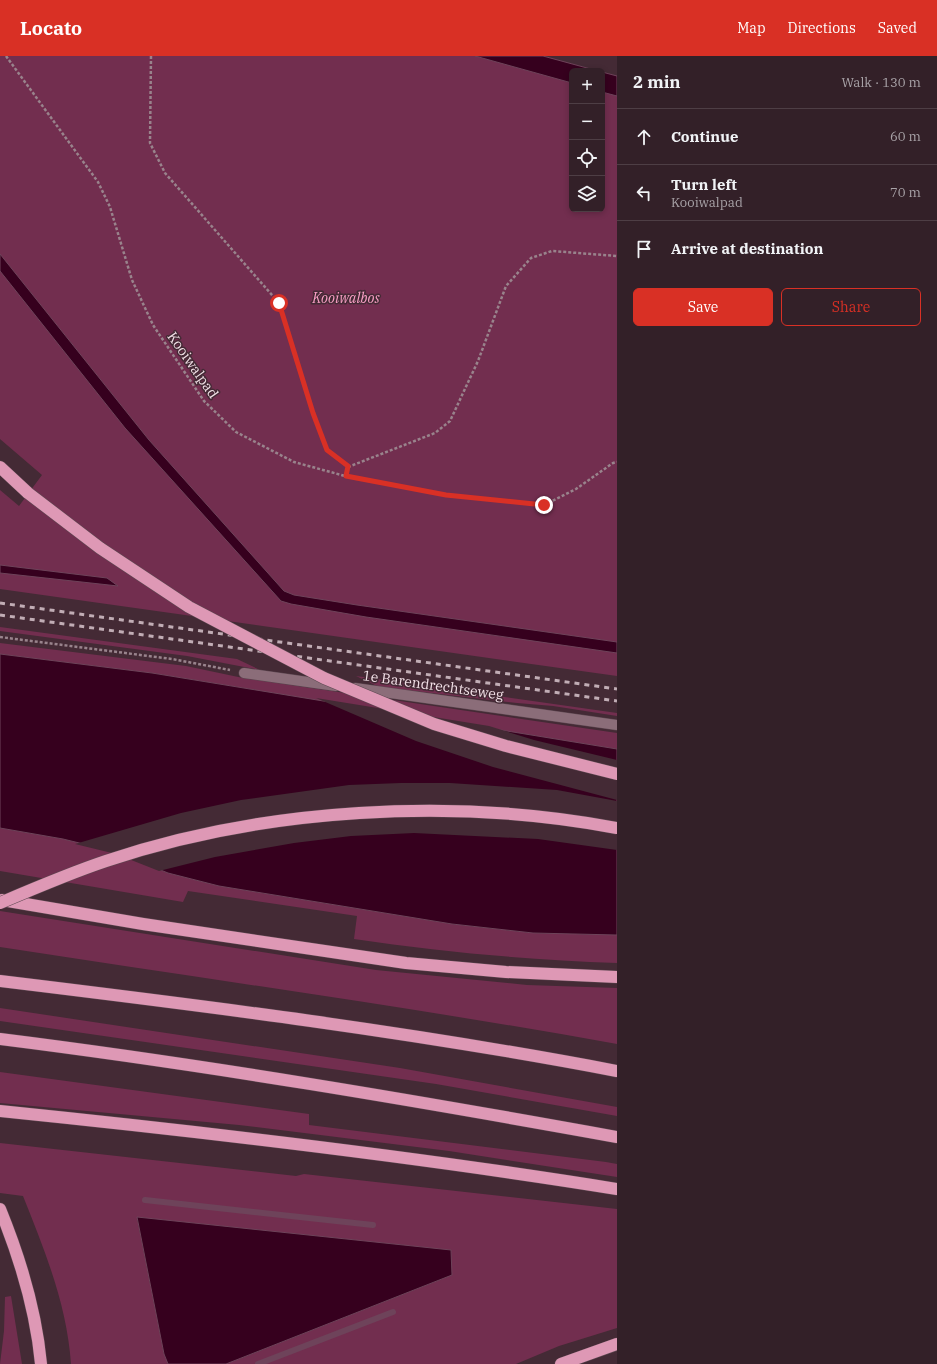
<!DOCTYPE html>
<meta charset="utf-8">
<style>
body{margin:0;font-family:"IBM Plex Serif",serif;background:#3b2830;color:#f1f3f6}
.controls{position:absolute;right:12px;top:12px;display:grid;overflow:hidden;border-radius:6px;box-shadow:0 2px 6px #0003}
.controls button{width:36px;height:36px;display:grid;place-items:center;padding:0;border:0;border-bottom:1px solid #4e3e45;background:#332028;color:#f1f3f6;font:20px sans-serif}
.stop{position:absolute;width:12px;height:12px;margin:-9px;border:3px solid #d93025;border-radius:50%;background:#fff}
.stop.end{background:#d93025;border-color:#fff;box-shadow:0 1px 4px #0008}
.list{margin:0;padding:0;list-style:none}
h2{display:flex;justify-content:space-between;align-items:center;height:52px;margin:0;padding:0 16px;font-size:17px}
h2 small{font-size:13px;font-weight:400;color:#a9a3a8}
.list li{display:grid;grid-template-columns:26px 1fr auto;gap:12px;align-items:center;box-sizing:border-box;height:56px;padding:0 16px;border-top:1px solid #4e3e45}
.list b{display:block;font-size:15px;white-space:nowrap}
.list p{margin:0;font-size:13px;white-space:nowrap;color:#a9a3a8}
.list em{font-size:13px;font-style:normal;color:#a9a3a8}
.actions{display:flex;gap:8px;padding:12px 16px}
.actions a{flex:1;padding:9px 0;border:1px solid #d93025;border-radius:6px;text-align:center;font-size:14px;color:#d93025}
.actions .main{background:#d93025;color:#fff}
.icon{flex:none;width:22px;height:22px;fill:none;stroke:currentColor;stroke-width:2;stroke-linecap:round;stroke-linejoin:round}
.map{position:relative;flex:none;width:617px;height:1308px;overflow:hidden}
header{display:flex;align-items:center;gap:24px;box-sizing:border-box;height:56px;padding:0 20px;background:#d93025;color:#fff}
header strong{font-size:19px}
nav{display:flex;gap:22px;margin-inline-start:auto;font-size:14px}
main{display:flex}
aside{flex:1;background:#332028}
.map>svg:first-child{display:block}
.green{fill:#722e4f}
.water{fill:#36001e;stroke:#6e435a}
.pier{fill:#442a35}
.lines{fill:none;stroke-linecap:round;stroke-linejoin:round}
.stream{stroke:#6e435a;stroke-width:6}
.lane-casing{stroke:#5d4851;stroke-width:11}
.highway-casing{stroke:#5d4851;stroke-width:13}
.path{stroke:#99838c;stroke-width:2.5;stroke-dasharray:3 2;stroke-linecap:butt}
.lane{stroke:#8b6d79;stroke-width:10}
.highway{stroke:#de98b5;stroke-width:12}
.rail{stroke:#c1adb5;stroke-width:3;stroke-dasharray:5 5;stroke-linecap:butt}
.highway-bridge-casing{stroke:#5d4851;stroke-width:13;stroke-linecap:butt}
.highway-bridge{stroke:#de98b5;stroke-width:12}
.route{stroke:#d93025;stroke-width:5}
.labels{text-anchor:middle;stroke-width:3;stroke-linejoin:round;paint-order:stroke}
.park-label{font-size:14px;font-style:italic;fill:#fba0c7;stroke:#442a35}
.street-label{font-size:14px;fill:#f2e0e7;stroke:#442a35}
</style>
<header>
<strong>Locato</strong>
<nav><a>Map</a><a>Directions</a><a>Saved</a></nav>
</header>
<main>
<div class="map">
<svg width="617" height="1308" viewBox="0 0 617 1308">
<rect width="100%" height="100%" fill="#442a35"/>
<!-- green -->
<g class="green">
<polygon points="0,0 502,0 572,19 572,153 602,153 602,28 617,32 617,620 0,533 0,434 19,450 42,419 0,383"/>
<polygon points="0,571 237,603 260,614 187,600 0,575"/>
<polygon points="0,587 186,610 243,622 617,677 617,693 152,617 0,598"/>
<polygon points="356,620 617,657 617,660 553,650 517,647 379,631"/>
<path d="M 0,772 L 63,783 L 116,796 L 168,817 L 219,830 L 452,868 L 533,877 L 617,879 L 617,907 C 529,904 442,896 354,883 L 357,860 L 188,835 L 183,846 L 0,815 Z"/>
<path d="M 0,855 L 376,914 L 527,929 L 617,932 L 617,988 C 412,951 206,923 0,891 Z"/>
<polygon points="0,952 400,1012 617,1051 617,1060 436,1028 0,965"/>
<polygon points="0,1016 309,1058 309,1069 606,1106 617,1108 617,1121 449,1095 239,1069 0,1047"/>
<path d="M 0,1087 L 296,1120 L 304,1118 L 617,1153 L 617,1272 L 559,1290 L 516,1308 L 226,1308 L 452,1219 L 137,1162 L 164,1298 L 168,1308 L 71,1308 C 67,1249 45,1195 23,1140 L 0,1137 Z"/>
<polygon points="11,1240 22,1308 0,1308 4,1275 5,1241"/>
</g>
<!-- water -->
<g class="water">
<polygon points="475,0 543,0 598,15 572,15 572,27"/>
<polygon points="602,16 617,20 617,40 602,36"/>
<polygon points="0,198 149,384 284,535 294,539 357,549 617,586 617,597 366,561 291,548 281,545 125,372 0,215"/>
<polygon points="0,509 107,522 118,530 0,517"/>
<polygon points="0,598 152,617 617,693 617,879 533,877 452,868 219,830 168,817 116,796 63,783 0,772"/>
<polygon points="137,1161 451,1194 452,1219 226,1308 168,1308 164,1298"/>
</g>
<!-- pier -->
<g class="pier">
<polygon points="316,642 489,670 534,684 617,704 617,744 493,711 416,685"/>
<polygon points="401,727 450,727 557,734 617,745 617,794 538,783 414,777 351,780 294,787 215,801 159,815 116,798 75,788 181,757 241,744 349,729"/>
</g>
<g class="lines">
<!-- stream -->
<g class="stream">
<polyline points="145,1144 373,1169"/>
<polyline points="258,1308 393,1256"/>
</g>
<defs>
<g id="lane">
<polyline points="244,617 336,630"/>
<polyline points="355,632 617,669"/>
</g>
<g id="highway">
<polyline points="0,411 28,437"/>
<polyline points="2,844 143,868 406,907 506,916 617,921"/>
<path d="M 0,925 C 206,950 413,976 617,1015"/>
<path d="M 0,983 C 207,1009 412,1044 617,1081"/>
<path d="M 0,1055 C 206,1076 412,1100 617,1133"/>
<path d="M 0,1153 C 20,1202 36,1254 41,1308"/>
<polyline points="561,1308 617,1288"/>
</g>
</defs>
<!-- lane casing -->
<use href="#lane" class="lane-casing"/>
<!-- highway casing -->
<use href="#highway" class="highway-casing"/>
<!-- path -->
<g class="path">
<polyline points="6,0 98,126 110,151 132,224 153,269 204,345 236,376 294,406 345,420 446,439 544,449 576,433 613,407 617,406"/>
<polyline points="151,0 150,87 165,117 279,247 313,357 327,394 348,411 435,377 450,365 478,305 506,230 531,202 552,195 617,200"/>
<polyline points="345,420 348,411"/>
<polyline points="0,581 172,603 230,614"/>
</g>
<!-- lane -->
<use href="#lane" class="lane"/>
<!-- highway -->
<use href="#highway" class="highway"/>
<!-- rail -->
<g class="rail">
<polyline points="0,547 617,633"/>
<polyline points="0,559 617,645"/>
</g>
<defs>
<g id="highway-bridge">
<polyline points="28,437 100,492 189,551 324,622 434,668 506,690 617,718"/>
<path d="M 0,847 C 35,832 70,817 106,805 C 263,752 454,741 617,772"/>
</g>
</defs>
<!-- highway-bridge casing -->
<use href="#highway-bridge" class="highway-bridge-casing"/>
<!-- highway-bridge -->
<use href="#highway-bridge" class="highway-bridge"/>
</g>
<g class="lines">
<!-- route -->
<polyline class="route" points="279,247 313,357 327,394 348,410 346,420 446,439 544,449"/>
</g>
<g class="labels">
<!-- park labels -->
<g class="park-label">
<text x="346" y="247">Kooiwalbos</text>
</g>
<!-- street labels -->
<g class="street-label">
<text transform="translate(193 309) rotate(55)" y="5">Kooiwalpad</text>
<text transform="translate(433 629) rotate(8)" y="5">1e Barendrechtseweg</text>
</g>
</g>
</svg>
<div class="controls">
<button>+</button>
<button>−</button>
<button><svg class="icon" aria-label="locate" viewBox="0 0 24 24"><circle cx="12" cy="12" r="6"/><path d="M12 2v4M12 18v4M2 12h4M18 12h4"/></svg></button>
<button><svg class="icon" aria-label="layers" viewBox="0 0 24 24"><path d="M12 4l9 5-9 5-9-5zM3 14l9 5 9-5"/></svg></button>
</div>
<div class="stop" style="left:279px;top:247px"></div>
<div class="stop end" style="left:544px;top:449px"></div>
</div>
<aside>
<h2>2 min<small>Walk · 130 m</small></h2>
<ul class="list">
<li><svg class="icon" aria-label="ahead" viewBox="0 0 24 24"><path d="M12 20V5M6 11l6-6 6 6"/></svg><div><b>Continue</b></div><em>60 m</em></li>
<li><svg class="icon" aria-label="left" viewBox="0 0 24 24"><path d="M17 20v-9H6M10 6l-5 5 5 5"/></svg><div><b>Turn left</b><p>Kooiwalpad</p></div><em>70 m</em></li>
<li><svg class="icon" aria-label="arrive" viewBox="0 0 24 24"><path d="M6 21V4h12l-3 4 3 4H6"/></svg><div><b>Arrive at destination</b></div></li>
</ul>
<div class="actions"><a class="main">Save</a><a>Share</a></div>
</aside>
</main>
